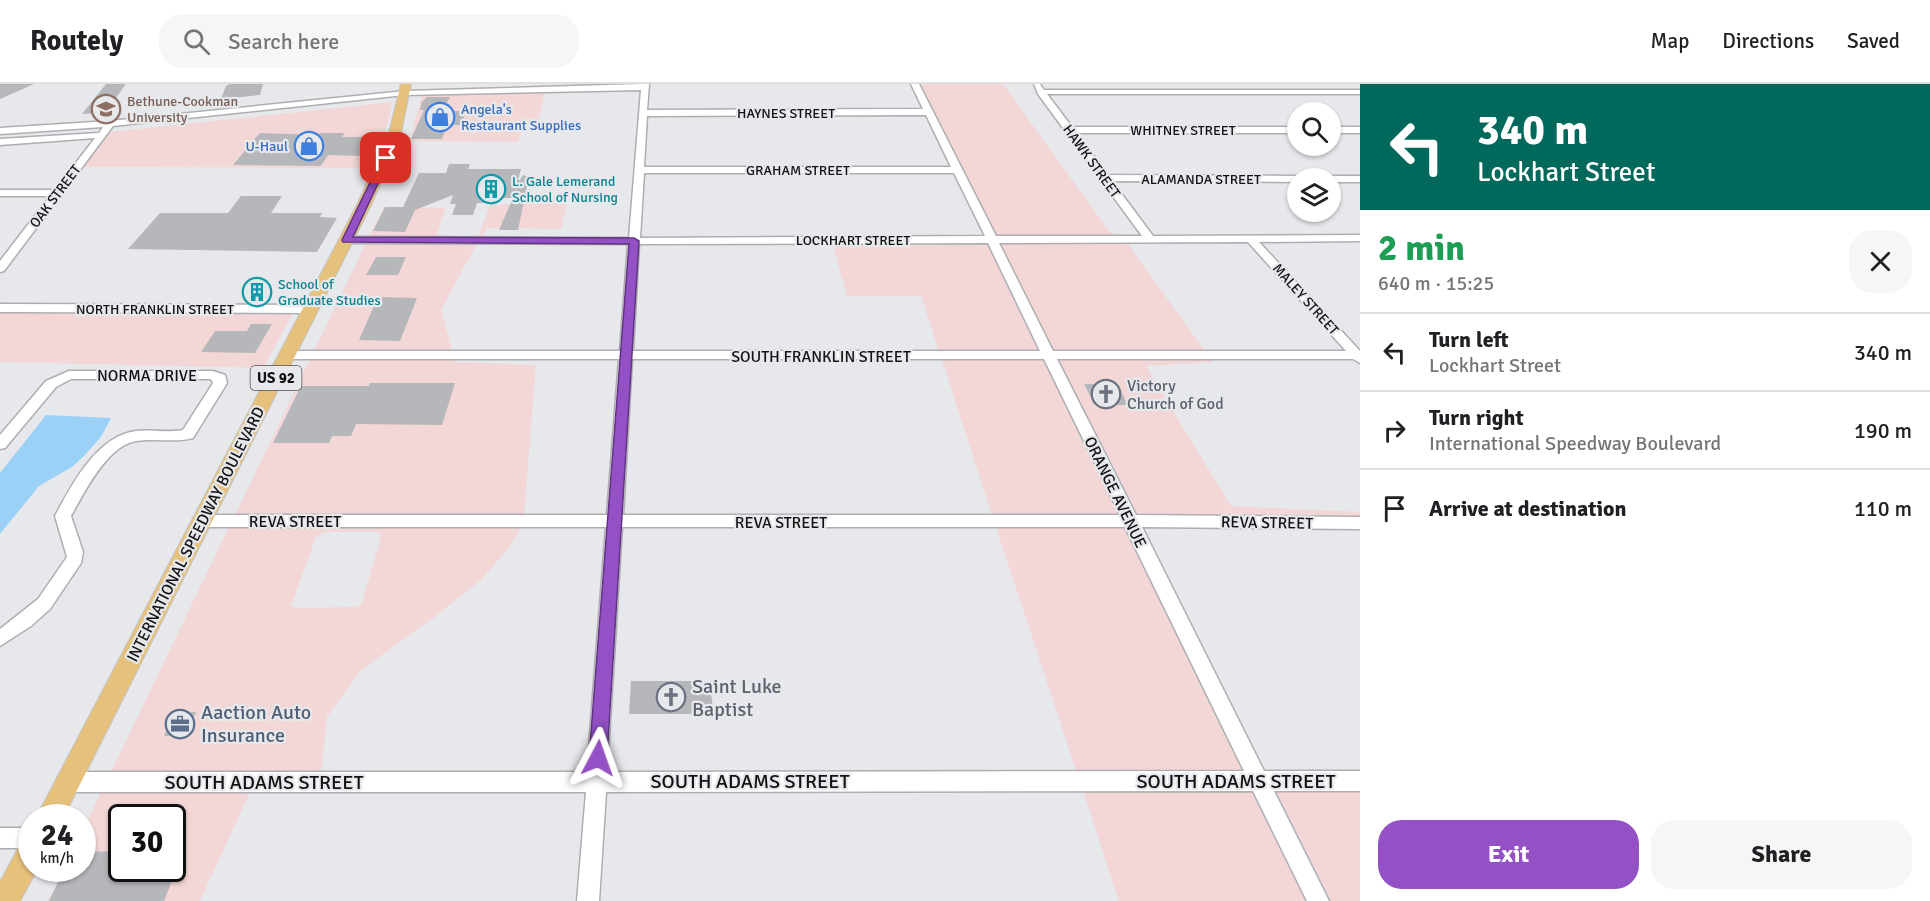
<!DOCTYPE html>
<meta charset="utf-8">
<style>
:root{--surface:#fff;--page:#f6f6f6;--text:#202124;--muted:#757577;--line:#e0e0e0;--accent:#9450c5}
body{margin:0;font-family:Signika,sans-serif;background:var(--page);color:var(--text);height:100vh;display:flex;flex-direction:column;font-size:22px;white-space:nowrap}
*{box-sizing:border-box;margin:0}
p{font-size:20px;color:var(--muted)}
.icon{flex:none;width:33px;height:33px;fill:none;stroke:currentColor;stroke-width:2;stroke-linecap:round;stroke-linejoin:round}
.map{position:relative;flex:1;overflow:hidden}
.side{display:flex;flex-direction:column;background:var(--surface);width:570px}
.side>*{flex:none}
.guide{background:#00695c;color:#fff;overflow:hidden}
.buttons{position:absolute;left:1287px;top:18px;display:grid;gap:12px}
.buttons a{display:grid;place-items:center;width:54px;height:54px;border-radius:50%;background:var(--surface);box-shadow:0 2px 4px #0004;font-size:30px}
.speed{position:absolute;left:18px;top:720px;display:flex;gap:12px;font-size:30px;font-weight:700;text-align:center}
.speed>*{display:grid;place-content:center;width:78px;height:78px;border-radius:50%;background:var(--surface);box-shadow:0 2px 4px #0004;line-height:1}
.speed small{font-size:15px;font-weight:400}
.speed .limit{border:3px solid #111;border-radius:9px;background:#fff;color:#111}
.pin{position:absolute;display:grid;place-items:center;width:51px;height:51px;color:#fff;margin:-26px;border-radius:12px;box-shadow:0 3px 9px #0006}
.me{position:absolute;width:66px;margin:-33px;rotate:4deg;stroke-linejoin:round;filter:drop-shadow(0 0 4px #0008)}
.turn{display:flex;align-items:center;gap:21px;height:126px;padding:0 18px;font-size:27px}
.turn .icon{width:78px;height:78px;stroke-width:2.5}
.turn b{display:block;font-size:42px;line-height:51px}
.round{display:grid;place-items:center;flex:none;width:63px;height:63px;border-radius:24px;background:var(--page)}
.headline{display:flex;align-items:center;justify-content:space-between;height:102px;padding:0 18px}
h1{font-size:36px;font-weight:800;line-height:45px;color:#1e9e55}
.button{display:flex;gap:12px;margin-top:auto;padding:12px 18px}
.button a{flex:1;height:69px;border-radius:24px;background:var(--accent);color:#fff;font-size:24px;font-weight:800;line-height:69px;text-align:center}
.button a+a{background:var(--page);color:var(--text)}
ul{padding:0;list-style:none}
li{display:flex;align-items:center;gap:18px;height:78px;padding:0 18px;border-top:2px solid var(--line)}
li div{flex:1}
li b{display:block;font-size:22px}
li em{font-style:normal}
header{display:flex;align-items:center;gap:36px;box-sizing:border-box;height:84px;padding:0 30px;background:var(--surface);border-bottom:2px solid var(--line)}
header strong{font-size:28px}
nav{display:flex;gap:33px;margin-inline-start:auto;font-size:21px}
.search{width:420px;height:54px;background:var(--page);display:flex;align-items:center;gap:15px;box-sizing:border-box;padding:0 21px;border-radius:24px;color:var(--muted);font-size:22px}
main{display:flex;flex:1;min-height:0}
.map>svg:first-child{display:block}
.commercial{fill:#f2d7d6;fill-rule:evenodd}
.water{fill:#9cd1f7}
.building{fill:#b6b7bb}
.lines{fill:none;stroke-linecap:round;stroke-linejoin:round}
.minor-casing{stroke:#aeaeb2;stroke-width:3}
.major-casing{stroke:#c6c6c6;stroke-width:2}
.minor{fill:#fff;fill-rule:evenodd}
.major{fill:#e5c17c;fill-rule:evenodd}
.route{fill:#9450c5;stroke:#603480;stroke-width:1.5}
.labels{text-anchor:middle;stroke-width:4.5;stroke-linejoin:round;paint-order:stroke}
.far-education-label{font-size:14px;fill:#785e54;stroke:#e7e8ec;text-anchor:start}
.far-shop-label{font-size:14px;fill:#366cbe;stroke:#e7e8ec;text-anchor:start}
.far-street-label{font-size:14px;fill:#121213;stroke:#e7e8ec}
.far-culture-label{font-size:14px;fill:#0d838f;stroke:#e7e8ec;text-anchor:start}
.shield{fill:#e7e8ec;stroke:#525254;stroke-width:1.5}
.shield-label{font-size:15px;font-weight:bold;fill:#121213}
.street-label{font-size:16px;fill:#121213;stroke:#e7e8ec}
.worship-label{font-size:16px;fill:#5b616d;stroke:#e7e8ec;text-anchor:start}
.near-worship-label{font-size:20px;fill:#5b616d;stroke:#e7e8ec;text-anchor:start}
.near-service-label{font-size:20px;fill:#4e5e75;stroke:#e7e8ec;text-anchor:start}
.near-street-label{font-size:20px;fill:#121213;stroke:#e7e8ec}
</style>
<header>
<strong>Routely</strong>
<div class="search"><svg class="icon" aria-label="search" viewBox="0 0 24 24"><circle cx="10" cy="10" r="6"/><path d="M15 15l6 6"/></svg>Search here</div>
<nav><a>Map</a><a>Directions</a><a>Saved</a></nav>
</header>
<main>
<div class="map">
<svg width="1360" height="817" viewBox="0 0 1360 817">
<rect width="100%" height="100%" fill="#e7e8ec"/>
<path class="commercial" d="M919 0H1003L1109 147 1116 151 996 153Z
M545 7 538 40 524 41 518 58 410 57 422 10Z
M393 18 380 67 369 89 370 85 366 84 81 83 109 48Z
M567 119 561 145 487 144 481 154 369 153 384 123 445 124 437 151 473 153 479 151 490 121Z
M1124 157 1128 160 1205 267 1054 268 999 159Z
M366 159H477L441 226 452 266 314 267Z
M832 159H987L1040 268H939L921 212H847Z
M0 228 293 229 263 284 0 278Z
M454 274 455 278 536 281 524 431H235L310 275Z
M1211 275 1213 278 1146 282 1231 422 1360 428V433L1136 431 1058 276Z
M942 276H1044L1119 431H992Z
M229 443H425L521 444 508 465 481 496 433 534 360 587 327 633 321 688H111ZM325 448H376L382 450 362 519 357 523 297 524 291 522 316 453Z
M996 443H1125L1243 687H1076Z
M1083 707H1253L1306 817H1119Z
M1275 707 1360 708V817H1330Z
M101 708H250L200 817H48L64 785 82 784 83 746ZM122 734H172V784H122Z"/>
<path class="water" d="M46 331 111 334 101 353 84 372 72 383 39 402 0 450V389Z"/>
<path class="building" d="M0 0H34L0 15Z
M106 0H126L105 29 82 30Z
M230 0H263L260 11 221 15 226 2Z
M427 13H450L443 27H466L461 41H447L442 55H411L424 26H420L422 18Z
M260 49 318 51 320 49H345L342 53H375L363 72 328 71 321 82 233 81Z
M449 80H470L468 85H521L518 96H520L523 91 529 93 518 146H499L513 114H487L486 119H477L473 131H452L456 120H450L453 111 415 126 405 148 373 147 385 123H403L419 89H446Z
M241 112H282L271 129H322L320 133 337 134 317 168 128 165 160 129H228Z
M376 173H406L398 191H366Z
M271 201 264 214H243L250 202Z
M378 213 417 214 400 257 359 256Z
M251 240H272L255 269 201 268 215 247H247Z
M370 299H455L442 341 356 340 351 352H332L329 359H273L301 302H369Z
M1084 300H1117L1128 321H1095Z
M631 597H709L714 630H629Z
M196 628 186 652H164L174 629Z
M122 767V784H177L164 817H49L65 784H82V768Z"/>
<g class="lines">
<g class="minor-casing">
<path id="minor" d="M641 0H649L647 26 923 25 911 0H919L996 152H1142L1038 10 1034 0H1040L1044 6H1360V10H1047L1072 43H1298V49H1076L1108 91 1298 92 1303 94H1298V98L1112 97 1153 152 1360 151V157L1259 158 1360 267V279L1353 275H1057L1136 431 1360 433V445L1142 443 1264 687H1360V707H1274L1329 817H1307L1253 707 606 708 599 817H577L586 708H67L60 705 57 698 60 691 67 688H587L606 443H202L197 441 194 437 197 433 202 431H607L619 275H287L281 271 287 267H620L628 160 347 159 342 156 347 153 629 154 641 6 405 11 113 42 4 187 0 188V177L50 112H0V106H55L95 54 0 61V55L99 49 103 43 0 50V44L110 37 405 7ZM926 31 951 83H644L647 32ZM644 89H954L985 152 640 154ZM1248 158 1346 267H1053L999 159ZM988 159 1040 267H633L639 160ZM632 275H1044L1120 431H623ZM622 443H1125L1244 687 607 688Z
M1330 43H1360V49H1330Z
M1330 92H1360V98H1330V94H1325Z
M0 220 311 221 317 225 311 229 0 228Z
M69 287H213L225 291 227 299 193 354C174 359 156 354 137 357 108 360 84 409 71 432L83 468 81 479 50 525 31 542 0 562V545L38 515 67 473 55 432C72 400 97 352 136 347 152 345 168 349 183 346L213 299 211 295H71L56 303 5 364 0 365V351L46 297Z
M0 744H32V764H0Z"/>
</g>
<g class="major-casing">
<path id="major" d="M401 0H411L400 53 371 121 63 734H36L357 121 388 53Z
M32 754V784H38L20 817H0V798L22 757Z"/>
</g>
<use href="#minor" class="minor"/>
<use href="#major" class="major"/>
</g>
<path class="route" d="M386 71 390 74 353 153 634 154 639 157 607 674 604 680 598 682 591 680 589 674 629 160 343 158 342 156 382 74Z"/>
<defs>
<g id="university-ring" transform="scale(1.5)"><circle r="9.5" fill="#e7e8ec" stroke="#8d6e63" stroke-width="1.5"/><path d="M0-5L7-2L0 1L-7-2ZM-4 1L0 2.5L4 1V4Q0 6-4 4Z" fill="#8d6e63"/></g>
<g id="shop-ring" transform="scale(1.5)"><circle r="9.5" fill="#e7e8ec" stroke="#3f7fe0" stroke-width="1.5"/><path d="M-5-2.5h2.3a2.7 3.5 0 0 1 5.4 0H5L5.5 6h-11ZM-1.5-2.5h3a1.5 2.3 0 0 0-3 0Z" fill="#3f7fe0"/></g>
<g id="building-ring" transform="scale(1.5)"><circle r="9.5" fill="#e7e8ec" stroke="#0f9aa8" stroke-width="1.5"/><path d="M-4-6H4V6H1V3H-1V6H-4ZM-2.5-4.3h1.7v1.8h-1.7ZM.8-4.3h1.7v1.8H.8ZM-2.5-1h1.7V.8h-1.7ZM.8-1h1.7V.8H.8Z" fill="#0f9aa8"/></g>
<g id="church-ring" transform="scale(1.5)"><circle r="9.5" fill="#e7e8ec" stroke="#6b7280" stroke-width="1.5"/><path d="M-1.2-6h2.4v3.5h3.3v2.4h-3.3V6h-2.4V-.1h-3.3v-2.4h3.3Z" fill="#6b7280"/></g>
<g id="office-ring" transform="scale(1.5)"><circle r="9.5" fill="#e7e8ec" stroke="#5c6f8a" stroke-width="1.5"/><path d="M-6-3h4V-5.5h4V-3h4V5H-6ZM-1-4.5V-3h2v-1.5ZM-6 0V1H6V0Z" fill="#5c6f8a"/></g>
</defs>
<g fill-rule="evenodd">
<use href="#university-ring" x="106" y="25"/>
<use href="#shop-ring" x="440" y="33"/>
<use href="#shop-ring" x="309" y="62"/>
<use href="#building-ring" x="491" y="105"/>
<use href="#building-ring" x="257" y="208"/>
<use href="#church-ring" x="1106" y="310"/>
<use href="#church-ring" x="671" y="613"/>
<use href="#office-ring" x="180" y="640"/>
</g>
<g class="labels">
<g class="far-education-label">
<text x="127" y="22">Bethune-Cookman<tspan x="127" dy="16">University</tspan></text>
</g>
<g class="far-shop-label">
<text x="461" y="30">Angela's<tspan x="461" dy="16">Restaurant Supplies</tspan></text>
<text x="288" y="67" text-anchor="end">U-Haul</text>
</g>
<g class="far-street-label">
<text x="786" y="34">HAYNES STREET</text>
<text x="1183" y="51">WHITNEY STREET</text>
<text transform="translate(1092 77) rotate(54)" y="5">HAWK STREET</text>
<text x="798" y="91">GRAHAM STREET</text>
<text x="1201" y="100">ALAMANDA STREET</text>
<text transform="translate(55 112) rotate(-53)" y="5">OAK STREET</text>
<text x="853" y="161">LOCKHART STREET</text>
<text transform="translate(1306 215) rotate(48)" y="5">MALEY STREET</text>
<text x="155" y="230">NORTH FRANKLIN STREET</text>
</g>
<g class="far-culture-label">
<text x="512" y="102">L. Gale Lemerand<tspan x="512" dy="16">School of Nursing</tspan></text>
<text x="278" y="205">School of<tspan x="278" dy="16">Graduate Studies</tspan></text>
</g>
<rect class="shield" x="250.5" y="282" width="51" height="24" rx="4.5"/>
<g class="shield-label">
<text x="276" y="299">US 92</text>
</g>
<g class="street-label">
<text x="821" y="278">SOUTH FRANKLIN STREET</text>
<text x="147" y="297">NORMA DRIVE</text>
<text transform="translate(1116 408) rotate(64)" y="6">ORANGE AVENUE</text>
<text x="295" y="443">REVA STREET</text>
<text x="781" y="444">REVA STREET</text>
<text transform="translate(1267 438) rotate(1)" y="6">REVA STREET</text>
<text transform="translate(195 450) rotate(-63)" y="6">INTERNATIONAL SPEEDWAY BOULEVARD</text>
</g>
<g class="worship-label">
<text x="1127" y="307">Victory<tspan x="1127" dy="18">Church of God</tspan></text>
</g>
<g class="near-worship-label">
<text x="692" y="609">Saint Luke<tspan x="692" dy="23">Baptist</tspan></text>
</g>
<g class="near-service-label">
<text x="201" y="635">Aaction Auto<tspan x="201" dy="23">Insurance</tspan></text>
</g>
<g class="near-street-label">
<text x="750" y="704">SOUTH ADAMS STREET</text>
<text x="1236" y="704">SOUTH ADAMS STREET</text>
<text x="264" y="705">SOUTH ADAMS STREET</text>
</g>
</g>
</svg>
<div class="buttons">
<a><svg class="icon" aria-label="search" viewBox="0 0 24 24"><circle cx="10" cy="10" r="6"/><path d="M15 15l6 6"/></svg></a>
<a><svg class="icon" aria-label="layers" viewBox="0 0 24 24"><path d="M12 4l9 5-9 5-9-5zM3 14l9 5 9-5"/></svg></a>
</div>
<div class="speed"><div>24<small>km/h</small></div><div class="limit">30</div></div>
<div class="pin" style="left:386px;top:74px;background:#d93025"><svg class="icon" aria-label="arrive" viewBox="0 0 24 24"><path d="M6 21V4h12l-3 4 3 4H6"/></svg></div>
<svg class="me" style="left:598px;top:674px" viewBox="-20 -20 40 40"><path d="M0-17L14 15 0 8-14 15z" fill="#9450c5" stroke="#fff" stroke-width="4"/></svg>
</div>
<section class="side">
<div class="guide">
<div class="turn"><svg class="icon" aria-label="left" viewBox="0 0 24 24"><path d="M17 20v-9H6M10 6l-5 5 5 5"/></svg><div><b>340 m</b>Lockhart Street</div></div>
</div>
<div class="headline"><div><h1>2 min</h1><p>640 m · 15:25</p></div><a class="round"><svg class="icon" aria-label="close" viewBox="0 0 24 24"><path d="M6 6l12 12M18 6L6 18"/></svg></a></div>
<ul>
<li><svg class="icon" aria-label="left" viewBox="0 0 24 24"><path d="M17 20v-9H6M10 6l-5 5 5 5"/></svg><div><b>Turn left</b><p>Lockhart Street</p></div><em>340 m</em></li>
<li><svg class="icon" aria-label="right" viewBox="0 0 24 24"><path d="M7 20v-9h11M14 6l5 5-5 5"/></svg><div><b>Turn right</b><p>International Speedway Boulevard</p></div><em>190 m</em></li>
<li><svg class="icon" aria-label="arrive" viewBox="0 0 24 24"><path d="M6 21V4h12l-3 4 3 4H6"/></svg><div><b>Arrive at destination</b></div><em>110 m</em></li>
</ul>
<div class="button"><a>Exit</a><a>Share</a></div>
</section>
</main>
